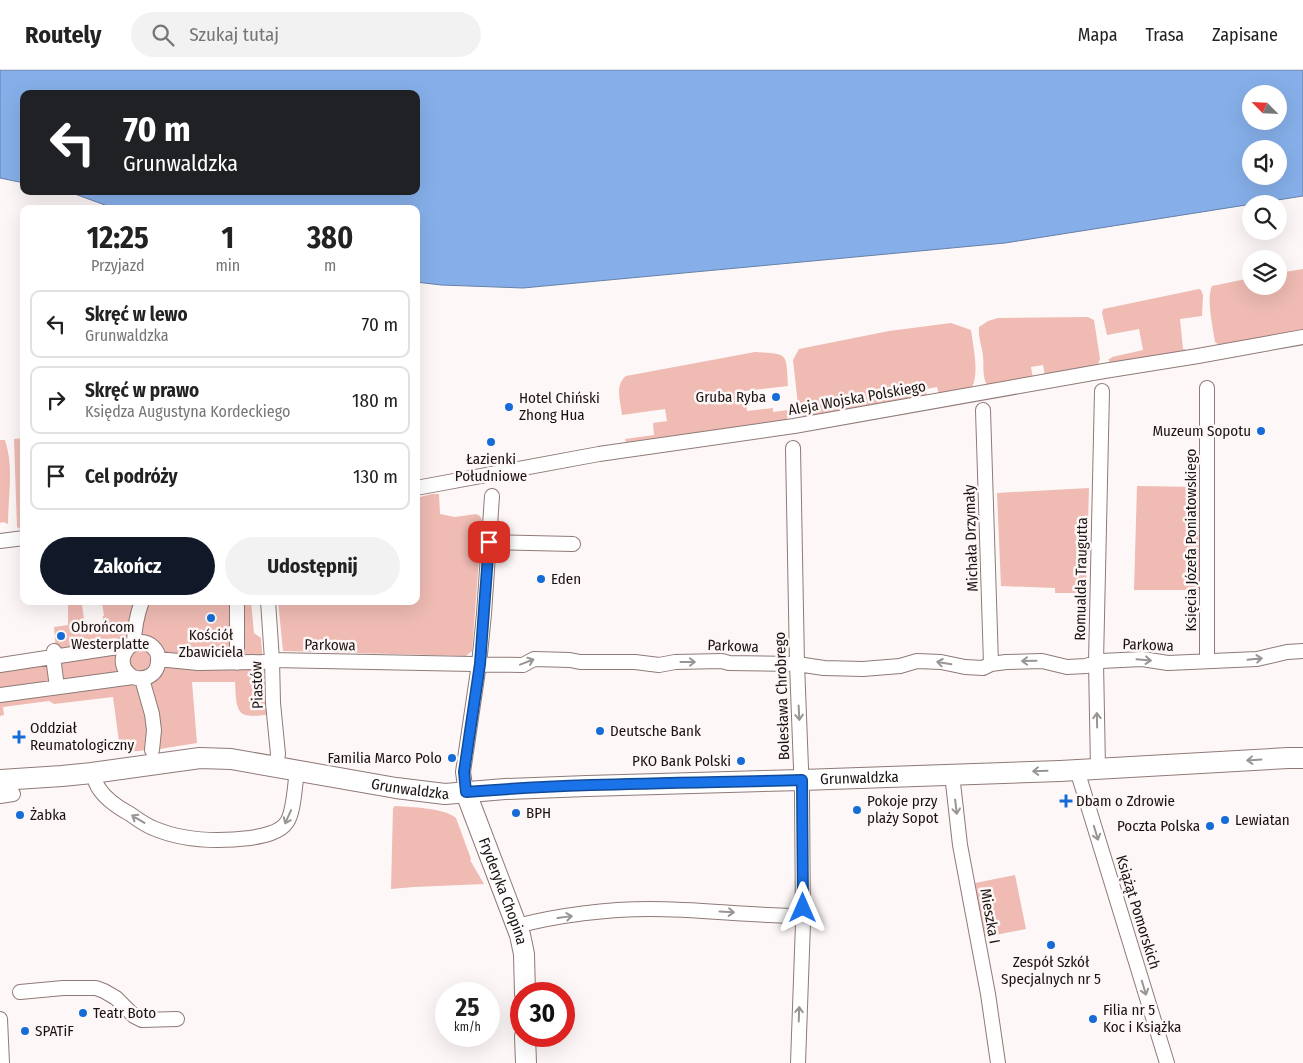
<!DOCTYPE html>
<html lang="pl">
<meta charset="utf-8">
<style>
:root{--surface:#fff;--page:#f2f2f2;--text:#222;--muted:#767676;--line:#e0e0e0;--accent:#111827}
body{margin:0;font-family:"Fira Sans Condensed",sans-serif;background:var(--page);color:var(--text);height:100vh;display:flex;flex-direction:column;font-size:19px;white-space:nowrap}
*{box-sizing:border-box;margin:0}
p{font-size:16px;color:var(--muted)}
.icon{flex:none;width:28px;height:28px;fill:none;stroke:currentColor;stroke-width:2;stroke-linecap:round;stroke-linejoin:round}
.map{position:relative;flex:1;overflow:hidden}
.side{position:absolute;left:20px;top:135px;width:400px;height:400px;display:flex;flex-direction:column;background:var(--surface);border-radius:10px;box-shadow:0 5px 20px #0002}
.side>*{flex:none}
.hud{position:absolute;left:20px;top:20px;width:400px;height:105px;border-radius:10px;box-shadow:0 5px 20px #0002;background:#202124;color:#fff;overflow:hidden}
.needle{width:32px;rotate:294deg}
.tools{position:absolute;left:1242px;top:15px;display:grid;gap:10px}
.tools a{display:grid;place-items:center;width:45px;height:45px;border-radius:50%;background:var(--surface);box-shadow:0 5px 20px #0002;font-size:25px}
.speed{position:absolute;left:435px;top:912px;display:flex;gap:10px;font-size:25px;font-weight:700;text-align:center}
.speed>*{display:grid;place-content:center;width:65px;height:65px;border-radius:50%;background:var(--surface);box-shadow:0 5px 20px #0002;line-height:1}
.speed small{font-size:12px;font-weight:400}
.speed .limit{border:8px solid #d22;background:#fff;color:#111}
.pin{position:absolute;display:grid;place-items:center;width:42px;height:42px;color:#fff;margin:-21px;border-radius:10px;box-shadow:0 2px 8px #0006}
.me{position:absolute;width:55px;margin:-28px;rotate:0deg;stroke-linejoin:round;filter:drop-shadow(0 0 4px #0008)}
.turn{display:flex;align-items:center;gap:18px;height:105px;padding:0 20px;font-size:22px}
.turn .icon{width:65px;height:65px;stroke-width:2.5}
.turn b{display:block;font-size:35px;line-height:42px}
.eta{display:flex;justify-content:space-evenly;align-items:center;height:85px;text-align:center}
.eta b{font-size:30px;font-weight:700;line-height:35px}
.action{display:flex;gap:10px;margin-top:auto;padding:10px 20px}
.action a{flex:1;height:58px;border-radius:30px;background:var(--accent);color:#fff;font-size:20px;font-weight:700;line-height:58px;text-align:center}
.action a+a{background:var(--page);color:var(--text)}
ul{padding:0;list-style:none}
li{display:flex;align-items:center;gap:15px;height:68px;margin:0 10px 8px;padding:0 10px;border:2px solid var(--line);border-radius:10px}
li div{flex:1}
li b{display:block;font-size:19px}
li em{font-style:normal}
header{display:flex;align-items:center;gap:30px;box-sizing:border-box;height:70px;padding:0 25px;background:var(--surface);border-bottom:1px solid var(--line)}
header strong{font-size:24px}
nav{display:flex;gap:28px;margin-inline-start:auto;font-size:18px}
.search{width:350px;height:45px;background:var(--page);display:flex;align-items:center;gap:12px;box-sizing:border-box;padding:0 18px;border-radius:28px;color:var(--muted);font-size:19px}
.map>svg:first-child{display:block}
.green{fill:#efbbb3;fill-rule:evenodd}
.water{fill:#86afe9;stroke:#6680a8;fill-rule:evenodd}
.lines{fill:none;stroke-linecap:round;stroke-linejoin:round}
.street-casing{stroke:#8f7a77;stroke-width:16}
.secondary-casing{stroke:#8f7a77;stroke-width:22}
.street{stroke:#fff;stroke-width:14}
.secondary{stroke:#fff;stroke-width:20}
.oneway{stroke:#989594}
.route-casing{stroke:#114b97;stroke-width:12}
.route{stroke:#1a73e8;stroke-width:9}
.poi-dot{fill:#166cd6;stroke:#fdf8f7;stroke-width:2}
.labels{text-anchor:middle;stroke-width:5;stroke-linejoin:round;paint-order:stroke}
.poi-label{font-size:15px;fill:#1a1311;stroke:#fdf8f7;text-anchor:start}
.street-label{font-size:15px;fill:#1a1311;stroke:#fdf8f7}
</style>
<header>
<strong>Routely</strong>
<div class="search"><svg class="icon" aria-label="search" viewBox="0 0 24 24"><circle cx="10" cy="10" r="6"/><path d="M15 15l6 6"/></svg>Szukaj tutaj</div>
<nav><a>Mapa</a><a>Trasa</a><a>Zapisane</a></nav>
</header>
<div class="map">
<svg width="1303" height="993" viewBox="0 0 1303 993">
<rect width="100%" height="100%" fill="#fdf8f7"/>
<path class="green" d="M1303 199V261L1219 275 1215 272C1213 258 1206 228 1212 216L1251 208V216H1279V203Z
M1199 219 1201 220 1203 225 1202 246 1180 249 1183 279H1185V283L1111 294 1108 289H1110L1112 287 1143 280 1139 259 1107 265 1102 243 1103 239Z
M1088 247 1094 250 1100 289 1098 294 1094 298 1045 306 1043 295 1031 297 1033 308 987 315C982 306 984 296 983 286 982 276 978 268 979 257L988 251 998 248Z
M951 253 971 260C973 276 980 304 971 319L939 325 937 317 926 319 927 327 809 347 802 345 800 343 798 335 793 290 799 279 889 261Z
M755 282C789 284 786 282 788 316L745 321 747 341 773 338V342L788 340 787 352 782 351 626 372 625 369 654 365 653 353 667 351 665 339 622 345C621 333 614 315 626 306Z
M24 368V458L20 459 17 457 14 369Z
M0 370H5C14 397 8 426 8 454L3 452 0 453Z
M1137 416 1198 417 1199 520H1134Z
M1089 418 1086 523H1055V518L1001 516 997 423Z
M432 424H439L440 444 455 447 476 444 480 446 482 450 472 581 466 586 283 581 278 531H416V428Z
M68 531H251L254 563 261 568 267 645C261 645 252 647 246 645 234 643 236 621 235 612H192L197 673 160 679 126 682 120 679 113 627 54 634 49 631 3 637 4 645 0 646V588L56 581 54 557 68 555ZM102 533 104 546H103V553L86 556 85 549H84L82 535Z
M395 736C410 737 445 738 456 748L471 789 470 790 484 814 414 817 391 819 393 738Z
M1015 805 1026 859 985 867 975 813Z"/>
<path class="water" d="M0 0H1303V126L1005 173 523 218 441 215 416 212V139H116L72 123 62 121H416V24H24V113L0 108ZM1251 24H1279V51H1251ZM1251 79H1279V106H1251Z"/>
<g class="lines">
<g class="street-casing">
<path id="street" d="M983 340 991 594
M793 378 797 594 802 724 803 853 798 993
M416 418 599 384 794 356 1104 301 1198 286 1303 267
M0 471 24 468
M489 472 573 474
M268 531 272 590 273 633 278 684 276 697
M134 574C134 559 137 545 142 531
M54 581 53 587 57 617
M158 589 198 593 263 592 272 590 523 595 534 589 570 590 580 592H635L659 595 675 592 722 591 729 593 797 594 824 598 863 599 900 596 917 591 941 592 965 597 983 598 991 594 1006 592 1042 591 1067 597 1086 596 1101 591 1142 589 1168 593 1257 589 1287 582 1303 581
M1207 591V318
M237 593V531
M0 595 131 575
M142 609 152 644 154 660 152 680
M0 625 133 607C145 611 158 605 158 591 159 586 157 581 153 577 134 560 108 592 133 607
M1098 698 1096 592 1102 321
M1077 700 1167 993
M92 703C94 708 96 713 98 717 105 729 119 738 130 744 137 749 145 755 153 758 183 771 217 772 250 768 262 766 280 763 287 752 294 742 295 713 297 700
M952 704 960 775 988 924 998 993
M466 723 463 702 479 594 484 544 492 426
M0 726 13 724
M517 856C558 845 608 839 650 839 701 839 752 846 803 846
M20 922 63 918H96L104 921 116 928 134 946 142 950 177 949
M0 949 2 993"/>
</g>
<g class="secondary-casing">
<g id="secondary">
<path id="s1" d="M0 710 62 706 92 703 200 688 231 689 396 718 445 724 505 719 587 716 802 710 1060 701 1288 688H1303"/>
<path id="s2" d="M466 723 520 865 524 884 525 924"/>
<path d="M525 966 526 993"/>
</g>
</g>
<use href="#street" class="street"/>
<use href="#secondary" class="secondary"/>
</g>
<defs><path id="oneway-shaft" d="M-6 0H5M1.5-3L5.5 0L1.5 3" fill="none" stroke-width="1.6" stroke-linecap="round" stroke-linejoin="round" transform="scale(1.25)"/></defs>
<g class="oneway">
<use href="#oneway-shaft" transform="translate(1255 589) rotate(-6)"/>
<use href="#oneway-shaft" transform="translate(1144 590) rotate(5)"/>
<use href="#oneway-shaft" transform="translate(1029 591) rotate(179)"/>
<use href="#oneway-shaft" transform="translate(527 592) rotate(-21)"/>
<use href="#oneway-shaft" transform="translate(688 592)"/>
<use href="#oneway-shaft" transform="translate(944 593) rotate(-171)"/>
<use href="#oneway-shaft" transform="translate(799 643) rotate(87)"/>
<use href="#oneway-shaft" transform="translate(1097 650) rotate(-91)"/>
<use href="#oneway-shaft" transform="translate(1254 690) rotate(176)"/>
<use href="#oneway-shaft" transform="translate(1040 701) rotate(178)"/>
<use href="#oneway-shaft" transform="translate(956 737) rotate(83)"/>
<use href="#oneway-shaft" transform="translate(288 747) rotate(114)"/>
<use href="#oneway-shaft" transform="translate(138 749) rotate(-149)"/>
<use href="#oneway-shaft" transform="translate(1096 763) rotate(73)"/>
<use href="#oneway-shaft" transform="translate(727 842) rotate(3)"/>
<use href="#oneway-shaft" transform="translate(565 847) rotate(-8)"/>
<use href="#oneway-shaft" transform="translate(1144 918) rotate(73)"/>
<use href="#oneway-shaft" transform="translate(799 944) rotate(-88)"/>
</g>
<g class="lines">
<g class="route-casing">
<path id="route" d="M489 472 480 594 464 702 466 722C577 713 690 713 802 710L803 838"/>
</g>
<use href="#route" class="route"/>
</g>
<g class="poi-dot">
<circle cx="776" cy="327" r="5"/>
<circle cx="509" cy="337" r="5"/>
<circle cx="1261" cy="361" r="5"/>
<circle cx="491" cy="372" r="5"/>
<circle cx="541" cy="509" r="5"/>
<circle cx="211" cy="548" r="5"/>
<circle cx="61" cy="566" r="5"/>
<circle cx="600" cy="661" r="5"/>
<path d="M16.5 659.5h5v5h5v5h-5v5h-5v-5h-5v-5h5z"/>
<circle cx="452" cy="688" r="5"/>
<circle cx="741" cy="691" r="5"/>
<path d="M1063.5 723.5h5v5h5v5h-5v5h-5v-5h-5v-5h5z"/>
<circle cx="857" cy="740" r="5"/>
<circle cx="516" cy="743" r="5"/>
<circle cx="20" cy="745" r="5"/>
<circle cx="1225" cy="750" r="5"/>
<circle cx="1210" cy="756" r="5"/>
<circle cx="1051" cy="875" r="5"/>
<circle cx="83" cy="943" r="5"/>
<circle cx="1093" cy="949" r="5"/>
<circle cx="25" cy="961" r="5"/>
</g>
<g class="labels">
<g class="poi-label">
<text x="766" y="332" text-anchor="end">Gruba Ryba</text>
<text x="519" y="333">Hotel Chiński<tspan x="519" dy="17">Zhong Hua</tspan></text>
<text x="1251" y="366" text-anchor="end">Muzeum Sopotu</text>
<text x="491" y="394" text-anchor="middle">Łazienki<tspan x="491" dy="17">Południowe</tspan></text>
<text x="551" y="514">Eden</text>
<text x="71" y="562">Obrońcom<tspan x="71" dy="17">Westerplatte</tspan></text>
<text x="211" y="570" text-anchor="middle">Kościół<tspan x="211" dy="17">Zbawiciela</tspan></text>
<text x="30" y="663">Oddział<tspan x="30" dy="17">Reumatologiczny</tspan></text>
<text x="610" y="666">Deutsche Bank</text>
<text x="442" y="693" text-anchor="end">Familia Marco Polo</text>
<text x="731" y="696" text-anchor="end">PKO Bank Polski</text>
<text x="867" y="736">Pokoje przy<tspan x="867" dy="17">plaży Sopot</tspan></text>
<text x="1076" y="736">Dbam o Zdrowie</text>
<text x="526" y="748">BPH</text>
<text x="30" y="750">Żabka</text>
<text x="1235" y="755">Lewiatan</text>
<text x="1200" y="761" text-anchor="end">Poczta Polska</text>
<text x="1051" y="897" text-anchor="middle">Zespół Szkół<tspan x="1051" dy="17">Specjalnych nr 5</tspan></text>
<text x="1103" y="945">Filia nr 5<tspan x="1103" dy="17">Koc i Książka</tspan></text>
<text x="93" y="948">Teatr Boto</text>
<text x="35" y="966">SPATiF</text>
</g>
<g class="street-label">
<text transform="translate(857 328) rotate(-10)" y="5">Aleja Wojska Polskiego</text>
<text transform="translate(971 468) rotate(-92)" y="5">Michała Drzymały</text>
<text transform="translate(1191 470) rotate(-90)" y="5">Księcia Józefa Poniatowskiego</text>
<text transform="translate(1081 509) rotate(-89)" y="5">Romualda Traugutta</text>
<text transform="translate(330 575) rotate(1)" y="5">Parkowa</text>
<text transform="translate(1148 575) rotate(2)" y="5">Parkowa</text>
<text transform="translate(733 576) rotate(2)" y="5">Parkowa</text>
<text transform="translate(257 615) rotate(-92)" y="5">Piastów</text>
<text transform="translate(782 626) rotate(-92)" y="5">Bolesława Chrobrego</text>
<text dy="5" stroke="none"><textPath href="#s1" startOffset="864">Grunwaldzka</textPath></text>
<text dy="5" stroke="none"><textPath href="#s1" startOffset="414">Grunwaldzka</textPath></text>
<text dy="5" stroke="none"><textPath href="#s2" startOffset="105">Fryderyka Chopina</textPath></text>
<text transform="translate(1138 842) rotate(73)" y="5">Książąt Pomorskich</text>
<text transform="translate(990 846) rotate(80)" y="5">Mieszka I</text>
</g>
</g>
</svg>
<div class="tools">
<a><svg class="needle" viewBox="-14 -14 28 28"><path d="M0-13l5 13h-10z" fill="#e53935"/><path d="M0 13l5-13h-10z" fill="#767676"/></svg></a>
<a><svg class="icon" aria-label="sound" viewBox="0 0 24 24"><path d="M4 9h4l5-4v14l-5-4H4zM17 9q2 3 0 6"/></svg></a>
<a><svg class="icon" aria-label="search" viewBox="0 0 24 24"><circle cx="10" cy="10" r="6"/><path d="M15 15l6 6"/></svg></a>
<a><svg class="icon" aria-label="layers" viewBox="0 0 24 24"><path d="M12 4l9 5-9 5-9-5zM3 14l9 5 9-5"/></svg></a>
</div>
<div class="speed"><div>25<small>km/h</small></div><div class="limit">30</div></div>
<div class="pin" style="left:489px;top:472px;background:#d93025"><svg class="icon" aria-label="arrive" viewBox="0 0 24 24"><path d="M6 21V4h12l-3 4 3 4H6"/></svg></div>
<svg class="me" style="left:803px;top:838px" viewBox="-20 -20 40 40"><path d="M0-17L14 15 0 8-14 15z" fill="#1a73e8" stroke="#fff" stroke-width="4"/></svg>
<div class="hud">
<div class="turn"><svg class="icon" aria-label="left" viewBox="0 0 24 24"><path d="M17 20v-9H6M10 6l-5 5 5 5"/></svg><div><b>70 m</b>Grunwaldzka</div></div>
</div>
<section class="side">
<div class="eta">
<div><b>12:25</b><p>Przyjazd</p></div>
<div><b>1</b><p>min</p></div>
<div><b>380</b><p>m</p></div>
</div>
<ul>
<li><svg class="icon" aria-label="left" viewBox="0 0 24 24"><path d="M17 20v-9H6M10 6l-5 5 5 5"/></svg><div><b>Skręć w lewo</b><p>Grunwaldzka</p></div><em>70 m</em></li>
<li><svg class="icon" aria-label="right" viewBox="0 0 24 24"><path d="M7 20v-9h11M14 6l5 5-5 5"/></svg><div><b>Skręć w prawo</b><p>Księdza Augustyna Kordeckiego</p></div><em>180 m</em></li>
<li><svg class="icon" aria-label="arrive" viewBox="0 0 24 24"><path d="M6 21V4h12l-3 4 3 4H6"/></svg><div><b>Cel podróży</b></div><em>130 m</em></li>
</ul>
<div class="action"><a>Zakończ</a><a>Udostępnij</a></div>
</section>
</div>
